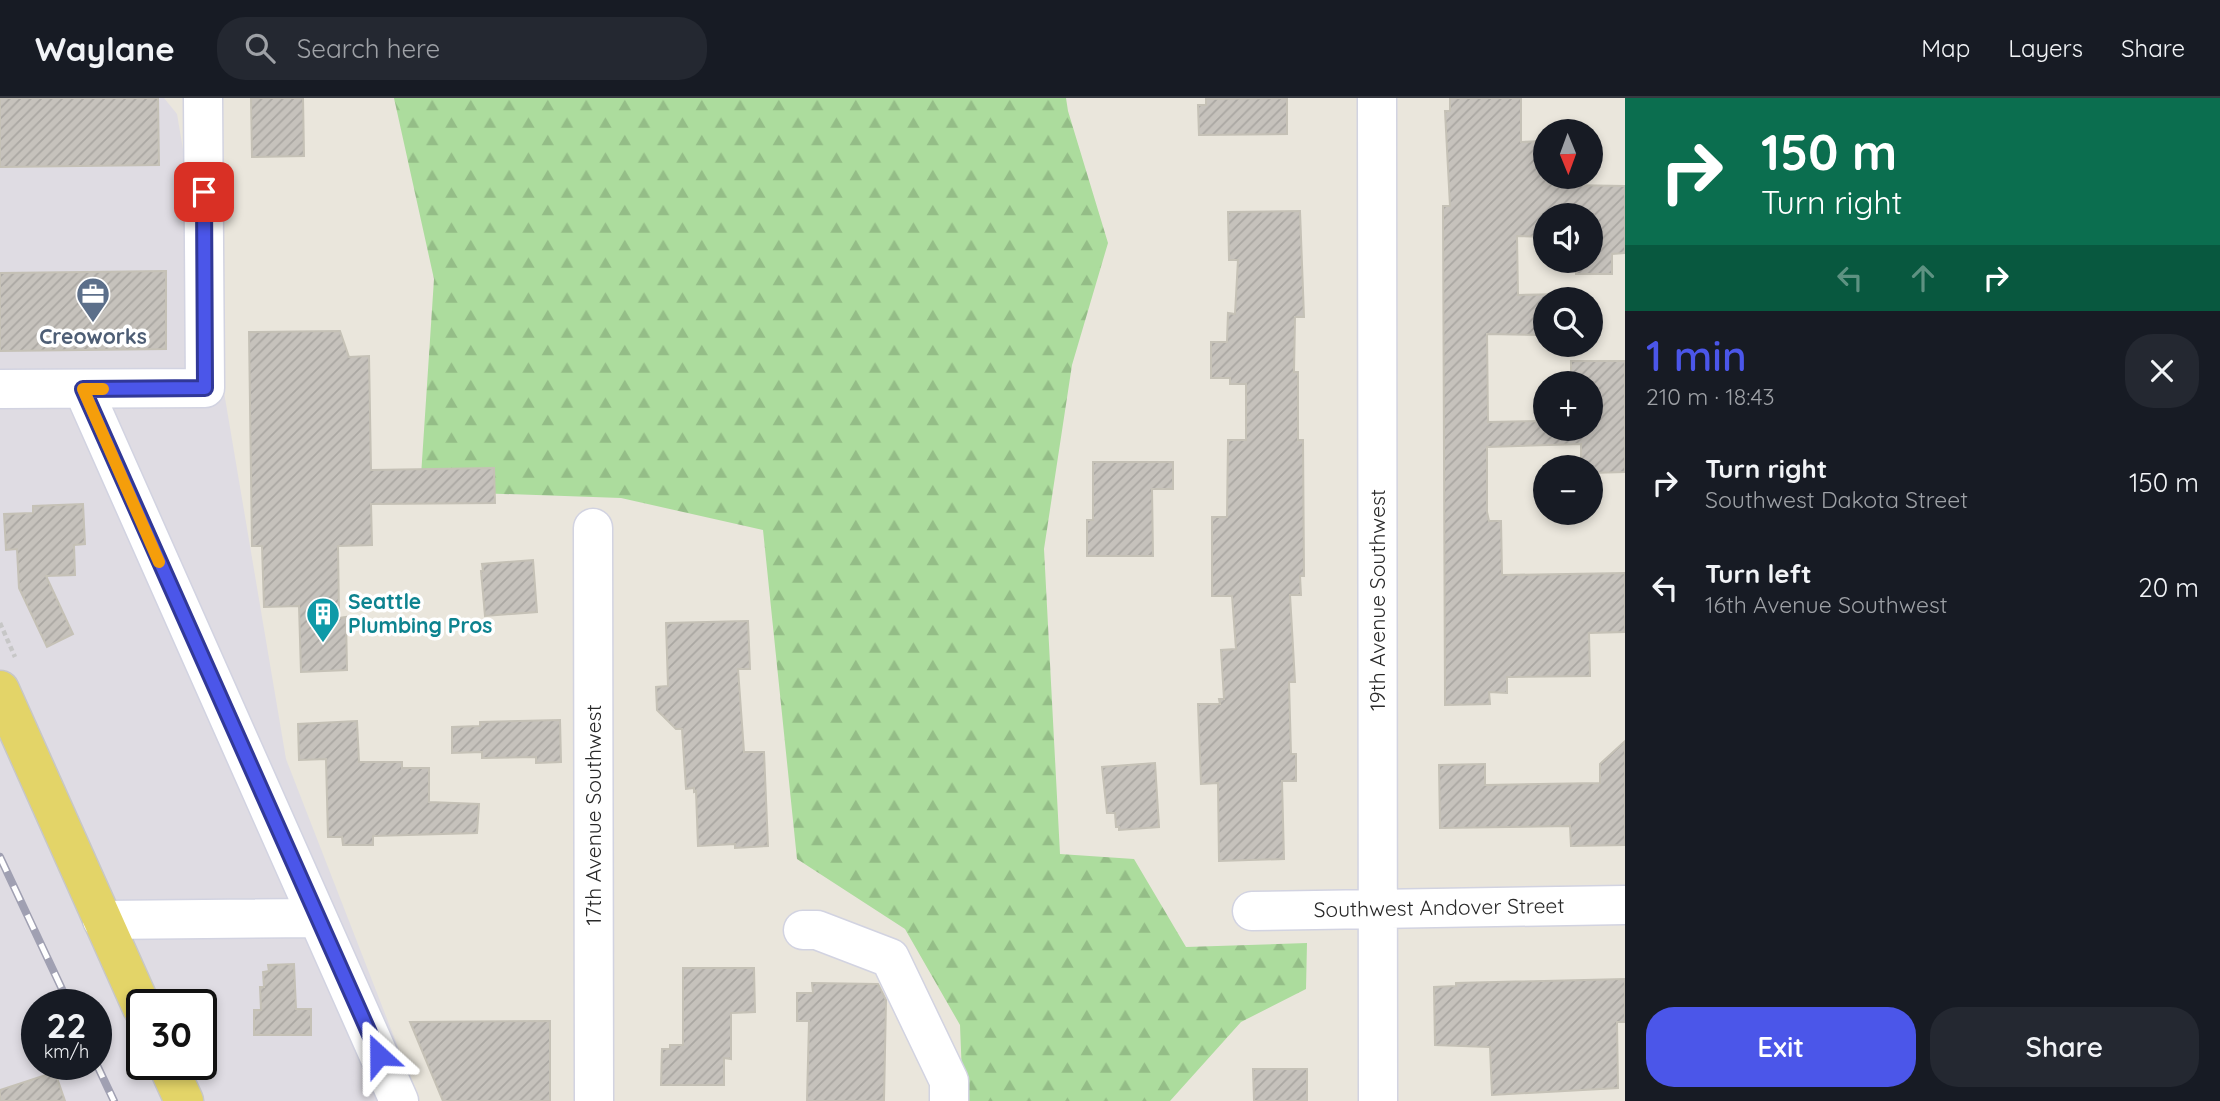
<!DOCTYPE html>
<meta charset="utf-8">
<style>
:root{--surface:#171b24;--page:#242831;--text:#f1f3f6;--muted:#9ea1a6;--line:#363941;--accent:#4b56e9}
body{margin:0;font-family:Quicksand,sans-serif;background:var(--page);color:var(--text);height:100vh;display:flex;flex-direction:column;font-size:26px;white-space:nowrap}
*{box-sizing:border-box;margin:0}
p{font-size:23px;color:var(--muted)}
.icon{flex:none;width:38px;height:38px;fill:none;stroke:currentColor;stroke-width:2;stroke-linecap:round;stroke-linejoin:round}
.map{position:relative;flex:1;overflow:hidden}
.sheet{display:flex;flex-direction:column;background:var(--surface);width:595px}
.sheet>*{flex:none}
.banner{background:#0b6e4f;color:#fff;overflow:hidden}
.needle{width:46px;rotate:179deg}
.controls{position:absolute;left:1533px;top:21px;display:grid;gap:14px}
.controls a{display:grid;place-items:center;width:70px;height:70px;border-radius:50%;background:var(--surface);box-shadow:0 4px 10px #0003;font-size:35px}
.speed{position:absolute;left:21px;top:891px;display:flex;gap:14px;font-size:35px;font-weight:700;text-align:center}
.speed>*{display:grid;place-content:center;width:91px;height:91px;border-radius:50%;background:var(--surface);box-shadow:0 4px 10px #0003;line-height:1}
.speed small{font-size:18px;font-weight:400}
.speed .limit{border:4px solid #111;border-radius:10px;background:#fff;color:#111}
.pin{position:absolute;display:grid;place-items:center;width:60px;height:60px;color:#fff;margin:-30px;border-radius:14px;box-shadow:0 4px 10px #0006}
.me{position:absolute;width:77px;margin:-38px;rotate:336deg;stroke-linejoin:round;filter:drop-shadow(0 0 5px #0008)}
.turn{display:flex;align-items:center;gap:24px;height:147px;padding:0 21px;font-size:32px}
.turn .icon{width:91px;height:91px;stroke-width:2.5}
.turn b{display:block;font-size:49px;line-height:60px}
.lanes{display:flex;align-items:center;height:66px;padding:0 21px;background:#0003;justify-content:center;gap:35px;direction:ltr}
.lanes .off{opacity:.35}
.round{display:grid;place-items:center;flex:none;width:74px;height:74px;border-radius:28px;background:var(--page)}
.overview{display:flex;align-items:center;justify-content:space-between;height:119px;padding:0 21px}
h1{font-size:42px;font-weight:600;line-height:52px;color:var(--accent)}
.button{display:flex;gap:14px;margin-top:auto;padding:14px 21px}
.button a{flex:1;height:80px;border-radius:28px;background:var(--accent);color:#fff;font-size:28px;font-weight:600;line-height:80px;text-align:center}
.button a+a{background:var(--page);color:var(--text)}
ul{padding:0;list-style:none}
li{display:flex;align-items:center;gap:21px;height:105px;padding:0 21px}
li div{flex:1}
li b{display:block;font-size:26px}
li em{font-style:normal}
header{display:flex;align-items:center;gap:42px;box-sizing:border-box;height:98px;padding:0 35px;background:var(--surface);border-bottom:2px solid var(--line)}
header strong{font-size:33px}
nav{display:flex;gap:38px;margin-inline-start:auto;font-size:24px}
.search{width:490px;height:63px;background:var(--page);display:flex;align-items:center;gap:18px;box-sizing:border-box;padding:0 24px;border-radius:28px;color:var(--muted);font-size:26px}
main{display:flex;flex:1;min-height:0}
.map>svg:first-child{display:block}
.industrial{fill:#dfdce3;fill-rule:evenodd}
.forest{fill:url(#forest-firs)}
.building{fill:url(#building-hatch);stroke:#c5c1b6;stroke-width:2}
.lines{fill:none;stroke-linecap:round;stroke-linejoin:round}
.minor-casing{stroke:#d2d3e1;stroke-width:41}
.major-casing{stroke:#c7c7c7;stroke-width:41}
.path{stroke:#c7c7c7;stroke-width:4.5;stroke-dasharray:5 3.5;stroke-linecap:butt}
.minor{stroke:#fff;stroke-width:38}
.major{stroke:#e3d468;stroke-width:38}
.rail-casing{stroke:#a0a0b2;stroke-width:8}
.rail{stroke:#fff;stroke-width:5;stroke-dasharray:16;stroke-linecap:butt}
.route-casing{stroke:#313897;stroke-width:18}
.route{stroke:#4b56e9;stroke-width:12}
.slow{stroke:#f59e0b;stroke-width:12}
.labels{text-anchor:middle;stroke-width:7;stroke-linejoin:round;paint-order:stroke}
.service-label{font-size:21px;font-weight:bold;fill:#4e5e75;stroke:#fff}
.street-label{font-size:21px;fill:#292929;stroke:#fff}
.culture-label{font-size:21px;font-weight:bold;fill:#0d838f;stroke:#fff;text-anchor:start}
</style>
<header>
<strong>Waylane</strong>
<div class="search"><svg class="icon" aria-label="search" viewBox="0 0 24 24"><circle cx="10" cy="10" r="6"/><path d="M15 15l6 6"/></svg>Search here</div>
<nav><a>Map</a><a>Layers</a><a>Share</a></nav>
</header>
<main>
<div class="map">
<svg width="1625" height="1003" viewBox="0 0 1625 1003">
<defs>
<pattern id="forest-firs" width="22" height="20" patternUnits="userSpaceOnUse" patternTransform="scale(1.75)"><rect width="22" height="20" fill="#acdc9d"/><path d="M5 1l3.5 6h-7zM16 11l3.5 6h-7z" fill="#94bd87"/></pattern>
<pattern id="building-hatch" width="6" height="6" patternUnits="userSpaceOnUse" patternTransform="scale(1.75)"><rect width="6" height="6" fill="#c6c2bc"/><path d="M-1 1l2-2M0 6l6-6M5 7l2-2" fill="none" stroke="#aaa7a2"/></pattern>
</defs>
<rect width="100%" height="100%" fill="#eae6dc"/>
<path class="industrial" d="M0 0H164L177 16 286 661 419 1003H0ZM37 906H96V966H37ZM142 906H201V966H142Z"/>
<path class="forest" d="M394 0H1066L1068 13 1108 145 1072 267 1044 451 1060 756 1134 761 1186 849 1307 845 1306 891 1241 924 1170 1003H963L960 927 905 831 797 761 763 432 621 400 420 393 434 181Z"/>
<path class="building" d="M0 0H158L159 67 0 69Z
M251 0H303L304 58 252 59Z
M1287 0V36L1199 37 1198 7H1206V1Z
M1450 0H1521V44L1545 43V79H1567V87L1625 88V155L1612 156V176H1576V163H1591V117H1545V139L1517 138 1518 197 1566 196V201H1545V237L1487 236 1488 324 1545 323V331H1591V285H1571V263H1625V374L1591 375V369H1581V346L1487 349V414L1489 423H1501L1502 477 1625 475V534L1589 535 1590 578 1507 579V595L1489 594 1490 606 1445 607 1443 108H1450L1445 13H1450Z
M1300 113 1304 219H1295L1294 274H1298V342H1303L1304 478H1300L1301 497H1290L1295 584H1289L1291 656H1296V683H1282L1284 761 1219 763 1218 685 1201 686 1198 606H1220L1219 601H1224L1221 552 1236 551 1232 498H1212V419H1227L1228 342H1246V286H1230V280H1211V244H1227L1228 215 1235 216 1238 162H1229L1228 114Z
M166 173V251L0 253V175Z
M340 233 349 259 369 258 371 372 494 370 495 405 371 406 372 447 338 448 339 520 346 519 347 572 301 574 299 508 264 509 262 448H252L249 234Z
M1093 364H1173V391H1152L1153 458H1087V422H1093Z
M83 406 85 446 74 447 75 477 46 478 73 536 47 549 19 490 17 451 6 452 4 416 33 415V408Z
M533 462 537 514 485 518 481 473H483L482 466Z
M748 523 750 571H738L744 654H764L768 748 735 750V746L698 748 696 693 694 694V690L686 691 682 631H676L657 612 656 589 668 588 666 525Z
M560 622 561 664 536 665V659L482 660V654L452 655V629L480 628V624Z
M357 623 359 664H402V670H429V704L479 706 477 735 373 738V747H343L342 739H328L326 661 299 662 298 626Z
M1625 643V747L1571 748 1570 728 1440 730 1439 667 1485 666V687L1600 685V666Z
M1155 665 1159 729 1119 732V729H1116L1115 715H1107L1102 669Z
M294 866 296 911H311V937H254V912H261L260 889H264L263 874 269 873 268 867Z
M683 870H754L755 914 731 915V961L724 960V987H661L662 951H670V947H683Z
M1625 881V924H1617L1618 990 1492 997 1490 949 1435 947 1434 889 1456 888V885Z
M812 885 878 886 886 902 884 1003H807L809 923H797V895H813Z
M550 923V1003H443L410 924Z
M1253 971H1307V1003H1254Z
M55 974 65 1003H0V992Z"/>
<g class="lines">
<g class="minor-casing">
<path id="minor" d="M1377 0 1378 1003
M0 291 205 290 203 0
M83 291 399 1003
M593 430 594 1003
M1252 813 1625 807
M102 822 317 820
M803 832H817L890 860 949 983V1003"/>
</g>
<g class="major-casing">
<path id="major" d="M0 592 142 910
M167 966 184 1003"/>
</g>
<path class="path" d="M0 525 15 559"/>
<use href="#minor" class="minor"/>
<use href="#major" class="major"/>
<g class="rail-casing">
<path id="rail" d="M0 759 69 906
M96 965 114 1003"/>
</g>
<use href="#rail" class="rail"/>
</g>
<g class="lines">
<g class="route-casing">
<path id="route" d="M204 94 205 290 83 291 379 957"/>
</g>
<use href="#route" class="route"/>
<path class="slow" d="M103 291H83L159 464"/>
</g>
<defs>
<g id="office-pin" transform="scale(1.75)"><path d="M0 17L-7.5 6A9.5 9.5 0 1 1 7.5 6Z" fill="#5c6f8a" stroke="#fff"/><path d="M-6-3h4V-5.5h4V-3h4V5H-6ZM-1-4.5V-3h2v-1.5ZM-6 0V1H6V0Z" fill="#fff"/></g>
<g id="building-pin" transform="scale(1.75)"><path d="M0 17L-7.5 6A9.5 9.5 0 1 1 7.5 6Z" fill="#0f9aa8" stroke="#fff"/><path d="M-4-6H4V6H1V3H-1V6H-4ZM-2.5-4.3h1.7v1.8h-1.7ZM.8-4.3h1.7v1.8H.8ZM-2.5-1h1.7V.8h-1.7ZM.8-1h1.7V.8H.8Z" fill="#fff"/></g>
</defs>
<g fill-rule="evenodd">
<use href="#office-pin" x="93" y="196"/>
<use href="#building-pin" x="323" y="516"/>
</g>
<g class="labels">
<g class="service-label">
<text x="93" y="246">Creoworks</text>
</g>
<g class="street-label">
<text transform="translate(1378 502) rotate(-90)" y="7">19th Avenue Southwest</text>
<text transform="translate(594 717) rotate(-90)" y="7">17th Avenue Southwest</text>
<text transform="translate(1439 810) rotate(-1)" y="7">Southwest Andover Street</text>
</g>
<g class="culture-label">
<text x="348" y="511">Seattle<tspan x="348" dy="24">Plumbing Pros</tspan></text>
</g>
</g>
</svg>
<div class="controls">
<a><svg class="needle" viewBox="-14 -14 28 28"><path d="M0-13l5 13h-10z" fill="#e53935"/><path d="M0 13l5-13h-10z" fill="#9ea1a6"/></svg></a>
<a><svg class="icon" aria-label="sound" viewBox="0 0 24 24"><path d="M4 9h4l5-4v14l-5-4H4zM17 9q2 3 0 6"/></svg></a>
<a><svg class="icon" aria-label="search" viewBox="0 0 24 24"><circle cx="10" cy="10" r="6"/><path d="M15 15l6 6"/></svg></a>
<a>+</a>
<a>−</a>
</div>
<div class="speed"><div>22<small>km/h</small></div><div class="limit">30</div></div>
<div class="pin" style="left:204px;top:94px;background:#d93025"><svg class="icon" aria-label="arrive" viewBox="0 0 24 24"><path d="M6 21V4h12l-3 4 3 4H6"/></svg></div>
<svg class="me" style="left:379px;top:957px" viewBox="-20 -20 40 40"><path d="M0-17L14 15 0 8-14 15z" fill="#4b56e9" stroke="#fff" stroke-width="4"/></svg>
</div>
<section class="sheet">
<div class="banner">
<div class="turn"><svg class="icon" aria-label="right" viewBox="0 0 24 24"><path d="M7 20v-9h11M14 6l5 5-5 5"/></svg><div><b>150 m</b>Turn right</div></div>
<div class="lanes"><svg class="icon off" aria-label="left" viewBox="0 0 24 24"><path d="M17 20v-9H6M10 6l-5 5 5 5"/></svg><svg class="icon off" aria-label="ahead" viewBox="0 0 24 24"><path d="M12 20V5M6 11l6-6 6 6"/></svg><svg class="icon" aria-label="right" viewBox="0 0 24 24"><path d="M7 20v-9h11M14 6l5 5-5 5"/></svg></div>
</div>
<div class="overview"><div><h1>1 min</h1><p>210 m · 18:43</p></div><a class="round"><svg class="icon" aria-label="close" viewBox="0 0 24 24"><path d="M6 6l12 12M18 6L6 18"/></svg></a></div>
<ul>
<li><svg class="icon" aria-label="right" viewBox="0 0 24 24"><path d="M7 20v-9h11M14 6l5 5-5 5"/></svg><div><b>Turn right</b><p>Southwest Dakota Street</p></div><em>150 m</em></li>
<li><svg class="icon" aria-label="left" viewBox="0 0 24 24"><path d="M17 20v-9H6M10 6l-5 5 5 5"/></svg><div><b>Turn left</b><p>16th Avenue Southwest</p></div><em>20 m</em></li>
</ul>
<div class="button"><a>Exit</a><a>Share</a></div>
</section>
</main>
